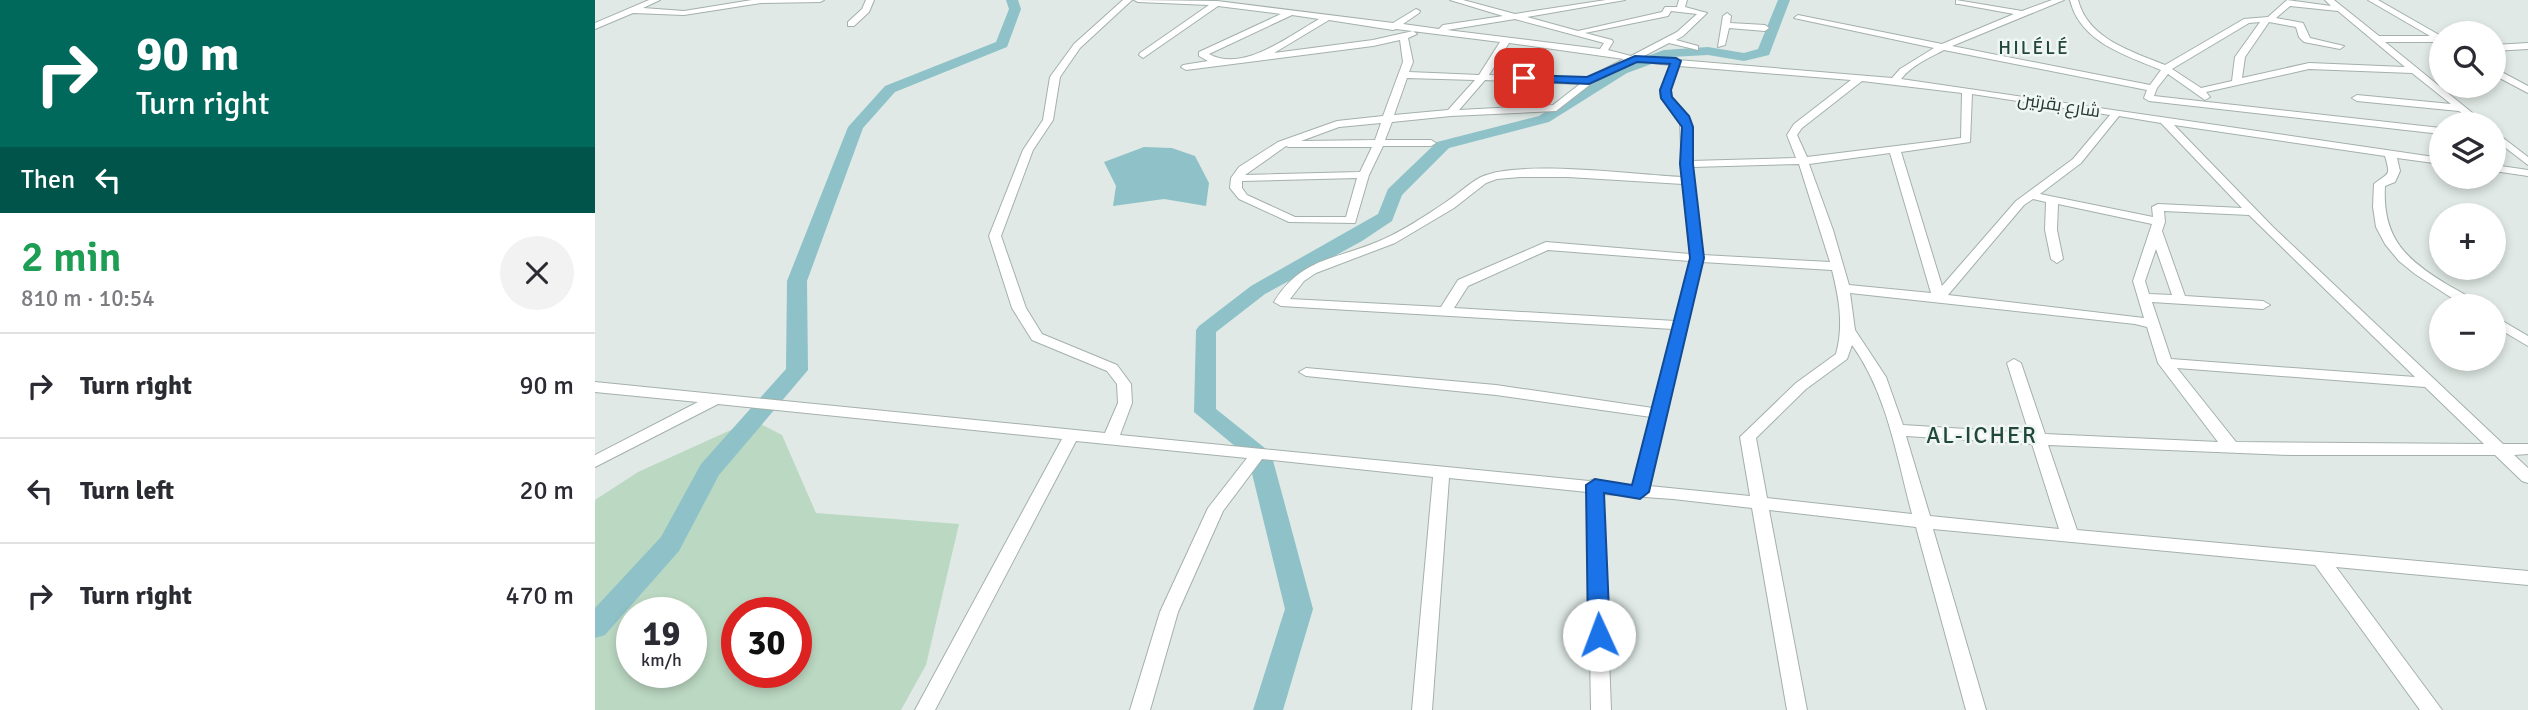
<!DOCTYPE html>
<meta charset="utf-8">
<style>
:root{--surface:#fff;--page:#f2f2f3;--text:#2b2b33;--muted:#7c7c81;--line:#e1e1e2}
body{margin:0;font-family:Signika,Cairo,sans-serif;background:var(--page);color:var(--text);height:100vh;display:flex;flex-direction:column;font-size:26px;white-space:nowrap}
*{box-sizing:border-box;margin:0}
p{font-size:23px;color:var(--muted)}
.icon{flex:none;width:38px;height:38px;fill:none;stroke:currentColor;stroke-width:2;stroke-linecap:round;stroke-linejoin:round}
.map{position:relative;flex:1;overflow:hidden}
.details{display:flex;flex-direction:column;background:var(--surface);width:595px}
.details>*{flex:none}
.banner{background:#00695c;color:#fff;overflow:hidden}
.tools{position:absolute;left:1834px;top:21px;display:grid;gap:14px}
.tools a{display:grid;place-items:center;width:77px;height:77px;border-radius:50%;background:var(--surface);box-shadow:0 4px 10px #0003;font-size:35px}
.speed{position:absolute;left:21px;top:597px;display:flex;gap:14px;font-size:35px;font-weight:700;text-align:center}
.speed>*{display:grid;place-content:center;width:91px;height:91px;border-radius:50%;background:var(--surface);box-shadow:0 4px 10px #0003;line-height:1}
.speed small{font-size:18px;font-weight:400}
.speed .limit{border:10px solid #d22;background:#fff;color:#111}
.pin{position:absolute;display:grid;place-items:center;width:60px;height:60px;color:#fff;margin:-30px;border-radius:14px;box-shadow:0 4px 10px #0006}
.me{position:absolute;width:77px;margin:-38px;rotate:358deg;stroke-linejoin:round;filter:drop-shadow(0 0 5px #0008)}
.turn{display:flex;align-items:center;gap:24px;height:147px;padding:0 21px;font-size:32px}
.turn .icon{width:91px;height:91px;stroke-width:2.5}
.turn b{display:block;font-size:49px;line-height:60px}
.then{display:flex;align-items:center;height:66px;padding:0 21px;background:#0003;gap:14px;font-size:26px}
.round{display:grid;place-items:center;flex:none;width:74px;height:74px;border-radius:37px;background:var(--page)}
.summary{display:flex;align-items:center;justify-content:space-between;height:119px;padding:0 21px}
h1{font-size:42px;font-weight:600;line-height:52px;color:#1e9e55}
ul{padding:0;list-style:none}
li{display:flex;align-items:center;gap:21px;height:105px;padding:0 21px;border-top:2px solid var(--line)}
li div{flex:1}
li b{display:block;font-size:26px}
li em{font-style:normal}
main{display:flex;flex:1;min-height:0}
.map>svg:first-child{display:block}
.green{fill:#bbd8c2;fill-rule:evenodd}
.water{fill:#8ec2c8}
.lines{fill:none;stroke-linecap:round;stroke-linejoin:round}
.river{fill:#8ec2c8;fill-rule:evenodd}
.minor-casing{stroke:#a4b0ab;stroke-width:2}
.minor{fill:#fff;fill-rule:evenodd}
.route{fill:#1a73e8;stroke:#114b97;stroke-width:2}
.labels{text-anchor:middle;stroke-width:5;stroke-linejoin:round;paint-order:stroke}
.far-street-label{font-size:18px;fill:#233731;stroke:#f0f6f3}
.far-neighbourhood-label{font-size:19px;letter-spacing:2px;fill:#22473c;stroke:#f0f6f3}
.neighbourhood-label{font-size:23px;letter-spacing:2px;fill:#22473c;stroke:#f0f6f3}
</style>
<main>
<section class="details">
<div class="banner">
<div class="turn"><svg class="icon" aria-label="right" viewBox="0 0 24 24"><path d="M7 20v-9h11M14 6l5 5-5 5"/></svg><div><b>90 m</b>Turn right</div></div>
<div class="then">Then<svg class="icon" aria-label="left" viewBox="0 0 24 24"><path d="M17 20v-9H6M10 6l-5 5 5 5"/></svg></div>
</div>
<div class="summary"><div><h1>2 min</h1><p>810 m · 10:54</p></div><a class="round"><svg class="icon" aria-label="close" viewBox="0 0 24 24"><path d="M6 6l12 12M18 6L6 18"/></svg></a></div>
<ul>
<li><svg class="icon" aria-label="right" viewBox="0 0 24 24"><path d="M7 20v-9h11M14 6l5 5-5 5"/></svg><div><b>Turn right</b></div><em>90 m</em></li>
<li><svg class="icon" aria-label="left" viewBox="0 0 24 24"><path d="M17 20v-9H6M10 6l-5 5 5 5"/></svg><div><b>Turn left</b></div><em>20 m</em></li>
<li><svg class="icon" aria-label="right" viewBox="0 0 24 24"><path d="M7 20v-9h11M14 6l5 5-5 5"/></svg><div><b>Turn right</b></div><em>470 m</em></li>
</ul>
</section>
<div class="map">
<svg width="1933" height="710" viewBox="0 0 1933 710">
<rect width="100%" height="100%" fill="#e0e9e5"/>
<path class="green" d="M158 420 187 435 221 513 364 524 331 665 306 710H0V500L43 472ZM37 612H96V672H37ZM142 612H201V672H142Z"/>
<path class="water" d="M549 147 577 148 600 156 614 183 611 206 569 199 518 206 521 186 509 162Z"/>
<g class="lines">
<path class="river" d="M411 0H423L426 9 412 47 300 92 268 128 212 281 213 370 124 475 84 551 10 635 0 638V608L66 537 106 464 191 369 192 281 253 127 290 86 401 42 414 9Z
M1183 0H1195L1174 55 1149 61 1113 55 1076 57 1032 73 954 122 854 148 807 195 797 221 767 241 670 294 621 332V409L676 453 718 609 688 710H658L690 609 653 457 599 412 601 330 604 326 656 286 783 214 793 189 842 142 944 116 1022 67 1069 50 1113 47 1149 53 1163 49Z"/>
<g class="minor-casing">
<path id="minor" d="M54 0H65L48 8 89 11 157 0H229L225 2 166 3 89 15 38 13 0 29V23Z
M271 0H279L274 12 259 26H253V22L267 9Z
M528 0H537L485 48 465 77 458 120 438 150 406 236 431 308 447 334 522 365 536 384 537 403 525 435 994 481 1000 479 1007 482 1038 486 1056 417 901 395 711 376 704 372 711 368 901 385 1058 408 1078 329 686 306 679 302C706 258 739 260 782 242 806 232 829 217 851 202 863 194 873 184 886 177 924 159 1041 175 1087 177L1085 120 1066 98 1065 90 1075 65 1039 61 997 83 961 111 856 116 797 122 790 140H836L841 143 836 146H788L774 175 760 223 694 222 644 199 635 188 636 178 644 167 683 142 742 121 788 116 808 62 805 40 778 46 591 70 586 67 588 65 613 61 604 56V52L686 14 623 6 548 58 544 55 545 53 614 5 543 2 539 0 622 1 798 23 821 9 825 11 824 13 808 24 844 29 848 25 908 16 855 0H868L920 14 1011 0H1030L932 17 983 31 1067 12 1070 7H1082L1084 0H1092L1090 7 1112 13 1088 36 1081 40 1103 46V50L1074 43 1047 57 1297 78 1305 69 1339 48 1199 18 1203 15 1347 44 1419 14 1364 4H1361V0L1427 11 1457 0H1469L1357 46 1555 85 1566 70C1530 55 1485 42 1475 0H1483C1493 39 1536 51 1570 65L1649 19 1673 17 1692 0 1736 6 1730 0H1739L1784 36H1835L1773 0H1783L1846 36V42H1790L1891 124H1880L1864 111 1762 101 1757 98 1762 95 1856 104 1817 73 1714 69 1611 92 1615 97 1610 100 1573 74 1562 88 1559 96 1846 128V134L1554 101 1549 98 1552 90 1349 50C1334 58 1317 65 1306 79L1846 158V164L1802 158 1805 171 1800 182 1790 186C1787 238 1811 260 1853 285 1863 291 1877 297 1884 306H1869L1820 274 1804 261 1790 244 1781 227 1778 207 1779 184C1794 172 1796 177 1790 156L1579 125 1678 227 1908 444H1933V454L1919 455 1933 468V483L1927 481 1900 455H1696L1453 445 1482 530 1933 571V585L1741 567 1847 710H1825L1720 565 1338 529 1391 710H1371L1321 527 1174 510 1212 710H1192L1157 508 1078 499 1008 494 1016 710H996L992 492 854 478 837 710H817L838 477 667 459 628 511 583 612 555 710H535L565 612 613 508 652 458 481 441 340 710H320L467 439 123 404 0 467V455L103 402 0 392V382L510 433 523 403 522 384 512 371 437 340 417 308 394 236 428 150 448 120 455 77 479 44ZM1695 6 1743 11 1810 67 1714 63 1647 78 1650 57 1674 22 1701 27 1704 37 1709 42 1745 49 1749 46 1715 38 1708 23 1681 18ZM1076 11 1102 14 1082 32 1036 56 1013 50 1018 42 1017 40 990 33 1073 16ZM697 15 724 19C694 36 648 73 614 54ZM920 19 1009 43 1005 49 852 30ZM734 20 798 30 801 29 905 42 884 75 814 72 818 62 813 38 822 34 818 31 778 40 679 53ZM1665 22 1640 57 1637 81 1606 88 1577 69 1654 23ZM914 43 1029 59 992 78 894 75ZM1084 66 1256 80 1199 124 1192 135 1201 158 1096 161 1097 127 1095 119 1076 97 1075 90ZM812 78 880 80 853 110 799 115ZM890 80 985 84 958 105 864 110ZM1267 81 1367 93 1366 138 1212 157 1202 135 1207 128ZM1377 94 1515 115 1478 159 1421 201 1347 286 1306 152 1375 142ZM1524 116 1566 123 1647 208 1563 204 1557 207 1558 217 1445 194 1486 163ZM786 123 780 140 706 141 744 127ZM691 146 694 147H777L765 172 650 175ZM1295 153 1336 293 1254 285 1238 230 1214 164ZM1204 164 1235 262 1108 255 1097 167ZM925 177H973L1088 184 1095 254 951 242 863 280 846 307 695 299 709 281 721 273 800 243 859 208 891 183 902 179ZM762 178 751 217H700L652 195 647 188V181ZM1438 199 1451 202 1450 230 1456 259 1462 263 1468 259 1462 230 1463 204 1557 224 1538 281 1549 318 1353 295 1429 205ZM1569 211 1654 215 1820 377 1576 359 1557 302 1668 309 1675 305 1668 301 1590 296 1567 231 1570 222ZM1561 249 1577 295 1554 294 1550 281ZM953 250 1095 261 1080 321 859 308 873 286ZM1107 262 1237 270C1244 298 1249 325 1241 354L1201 383 1145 437 1155 496 1054 486ZM1255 293 1540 324 1552 327 1563 363 1623 442 1450 434 1426 363 1419 359 1412 363 1434 433 1308 425 1291 377 1260 330ZM1257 345C1292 393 1302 458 1317 514L1172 498 1161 438 1211 389 1252 359ZM1582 368 1830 387 1889 444 1641 442ZM1311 436 1437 444 1464 529 1335 516Z
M1132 13 1136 16 1135 23 1170 25 1174 28 1170 31 1134 28 1130 45 1123 47 1128 16Z
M1933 43V49L1899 51V45Z
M1899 68 1933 86V93L1899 75Z
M1899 131 1933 157V165L1899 139Z
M1899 165 1933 170V176L1899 171Z
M1899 316 1933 336V346L1899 326Z"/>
</g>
<use href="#minor" class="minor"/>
</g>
<path class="route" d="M1040 56 1081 58 1086 61 1076 90 1077 97 1094 116 1098 127V164L1109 258 1054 492 1045 499 1009 493 1015 635 1011 641 1004 644 996 641 993 635 991 485 1000 479 1037 485 1095 258 1085 164 1087 127 1066 98 1065 90 1075 64 1042 62 994 84 929 81 924 78 929 75 992 77Z"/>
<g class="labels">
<g class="far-street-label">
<text transform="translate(1464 105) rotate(9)" y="6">شارع بقرتين</text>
</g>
<g class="far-neighbourhood-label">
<text x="1439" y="54">HILÉLÉ</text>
</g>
<g class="neighbourhood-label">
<text x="1387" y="443">AL-ICHER</text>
</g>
</g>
</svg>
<div class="tools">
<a><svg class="icon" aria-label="search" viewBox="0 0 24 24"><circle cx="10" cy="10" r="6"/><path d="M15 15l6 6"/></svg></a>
<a><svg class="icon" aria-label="layers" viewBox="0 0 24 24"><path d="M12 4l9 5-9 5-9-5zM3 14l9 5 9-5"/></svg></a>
<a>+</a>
<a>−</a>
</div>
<div class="speed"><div>19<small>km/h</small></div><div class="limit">30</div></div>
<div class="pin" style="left:929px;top:78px;background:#d93025"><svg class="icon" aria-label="arrive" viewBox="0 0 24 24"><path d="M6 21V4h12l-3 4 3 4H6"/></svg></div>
<svg class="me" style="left:1004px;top:635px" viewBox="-20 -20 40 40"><circle r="19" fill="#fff"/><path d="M0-13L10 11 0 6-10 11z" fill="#1a73e8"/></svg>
</div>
</main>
